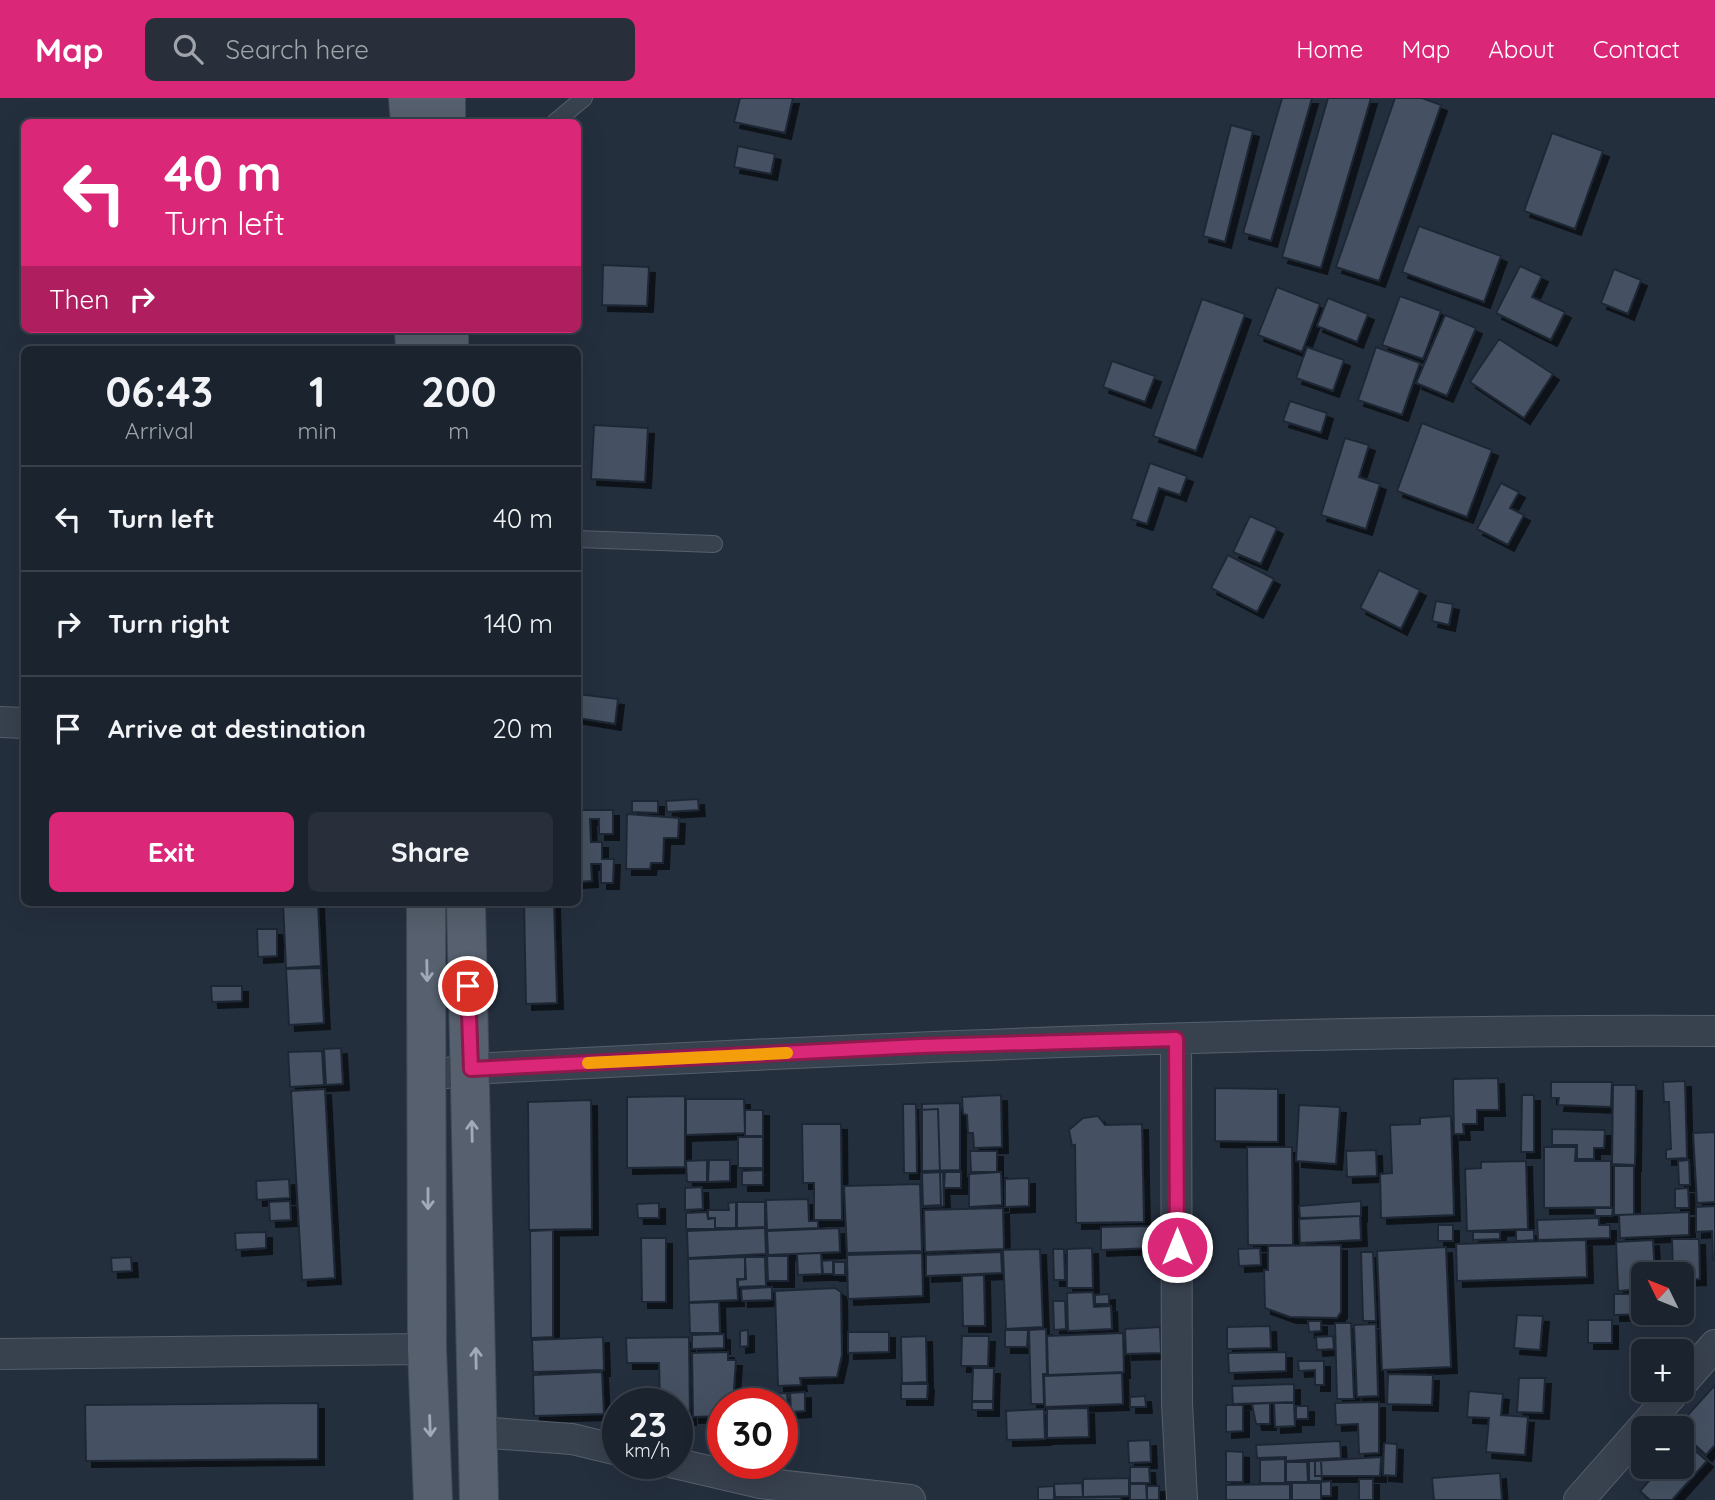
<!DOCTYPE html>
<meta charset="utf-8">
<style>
:root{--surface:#1b232e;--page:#282f3a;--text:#f1f3f6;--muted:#a0a4aa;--line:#39404a;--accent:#db2777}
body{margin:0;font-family:Quicksand,sans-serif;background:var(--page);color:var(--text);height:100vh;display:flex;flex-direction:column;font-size:26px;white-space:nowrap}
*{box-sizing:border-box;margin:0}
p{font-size:23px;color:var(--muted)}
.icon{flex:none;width:38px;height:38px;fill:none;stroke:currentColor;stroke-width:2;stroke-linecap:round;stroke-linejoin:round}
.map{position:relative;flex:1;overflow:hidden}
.sheet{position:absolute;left:21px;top:248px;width:560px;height:560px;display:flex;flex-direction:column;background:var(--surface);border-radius:10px;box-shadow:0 7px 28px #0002,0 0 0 2px var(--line)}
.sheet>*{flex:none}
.top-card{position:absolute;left:21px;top:21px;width:560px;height:214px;border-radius:10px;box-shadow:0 7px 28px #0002,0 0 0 2px var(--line);background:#db2777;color:#fff;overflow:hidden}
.needle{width:46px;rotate:313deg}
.fabs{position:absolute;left:1631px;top:1164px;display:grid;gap:14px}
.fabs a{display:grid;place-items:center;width:63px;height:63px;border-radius:10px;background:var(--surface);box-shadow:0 7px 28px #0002,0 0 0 2px var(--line);font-size:35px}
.speed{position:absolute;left:602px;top:1290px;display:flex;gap:14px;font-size:35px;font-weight:700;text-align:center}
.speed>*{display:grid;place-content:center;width:91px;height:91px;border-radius:50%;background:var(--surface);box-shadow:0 7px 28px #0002,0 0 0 2px var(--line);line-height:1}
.speed small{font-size:18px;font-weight:400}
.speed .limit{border:10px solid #d22;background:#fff;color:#111}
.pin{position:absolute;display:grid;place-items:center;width:60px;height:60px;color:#fff;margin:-30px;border:4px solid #fff;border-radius:50%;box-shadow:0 2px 7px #0007}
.me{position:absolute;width:77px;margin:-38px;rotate:0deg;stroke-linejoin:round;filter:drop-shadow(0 0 5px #0008)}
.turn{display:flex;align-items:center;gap:24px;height:147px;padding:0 28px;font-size:32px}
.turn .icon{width:91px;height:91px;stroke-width:2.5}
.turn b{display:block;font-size:49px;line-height:60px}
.then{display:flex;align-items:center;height:66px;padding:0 28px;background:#0003;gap:14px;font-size:26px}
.eta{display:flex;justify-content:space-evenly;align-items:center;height:119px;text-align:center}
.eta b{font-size:42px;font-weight:700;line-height:49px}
.action{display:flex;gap:14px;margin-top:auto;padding:14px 28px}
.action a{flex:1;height:80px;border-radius:10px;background:var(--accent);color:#fff;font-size:28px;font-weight:700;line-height:80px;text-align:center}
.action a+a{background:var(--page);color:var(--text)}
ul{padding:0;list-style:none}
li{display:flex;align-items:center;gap:21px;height:105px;padding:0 28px;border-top:2px solid var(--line)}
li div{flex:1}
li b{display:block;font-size:26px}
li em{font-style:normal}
header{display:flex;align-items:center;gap:42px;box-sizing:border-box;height:98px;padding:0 35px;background:var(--accent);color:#fff}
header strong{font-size:33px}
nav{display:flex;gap:38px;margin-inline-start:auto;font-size:24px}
.search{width:490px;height:63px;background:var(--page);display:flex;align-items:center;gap:18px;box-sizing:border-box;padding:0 24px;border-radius:10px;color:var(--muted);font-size:26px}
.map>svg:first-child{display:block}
.building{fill:#455162;stroke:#1f2835;stroke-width:2;filter:url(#shadow)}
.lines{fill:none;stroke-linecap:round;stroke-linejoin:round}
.service-casing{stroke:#565f6c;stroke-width:18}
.minor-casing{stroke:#565f6c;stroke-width:32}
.primary-casing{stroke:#414a57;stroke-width:40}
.service{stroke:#38414e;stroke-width:16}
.minor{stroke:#38414e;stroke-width:30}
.primary{stroke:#56606e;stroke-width:38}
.oneway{stroke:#a1aab7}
.route-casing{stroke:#8e194d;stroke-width:18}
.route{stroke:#db2777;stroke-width:12}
.slow{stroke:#f59e0b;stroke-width:12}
</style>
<header>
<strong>Map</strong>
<div class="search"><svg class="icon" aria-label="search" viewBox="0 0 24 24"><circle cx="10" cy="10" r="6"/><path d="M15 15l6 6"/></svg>Search here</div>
<nav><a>Home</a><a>Map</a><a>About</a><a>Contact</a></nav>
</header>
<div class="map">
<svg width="1715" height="1402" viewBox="0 0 1715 1402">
<defs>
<filter id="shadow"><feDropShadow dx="6" dy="6" stdDeviation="0" flood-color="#0009"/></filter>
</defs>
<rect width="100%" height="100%" fill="#242f3e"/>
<path class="building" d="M740 0H793L785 35 734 24Z
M1282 0H1312L1271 143 1243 135Z
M1328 0H1371L1321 170 1282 159Z
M1395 0H1422L1441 7 1379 183 1336 169Z
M1231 27 1253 33 1225 144 1203 138Z
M1552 35 1603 53 1575 131 1524 113Z
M738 48 775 56 771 76 734 69Z
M1419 128 1501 158 1484 204 1402 174Z
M603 167 649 169 647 208 602 207Z
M1520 168 1542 178 1532 199 1565 214 1551 242 1496 215Z
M1614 171 1641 182 1628 216 1601 205Z
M1277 189 1320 206 1302 254 1258 237Z
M1400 198 1441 213 1423 261 1382 247Z
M1328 200 1368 216 1357 244 1317 228Z
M1202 201 1245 216 1196 353 1153 338Z
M1445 217 1476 230 1447 298 1416 285Z
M1499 241 1553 276 1524 320 1470 284Z
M1307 249 1344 262 1333 293 1296 280Z
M1376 249 1420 265 1402 317 1358 302Z
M1112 263 1155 278 1145 304 1103 289Z
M1290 303 1327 315 1321 335 1283 323Z
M1422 325 1492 352 1467 419 1397 393Z
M594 327 648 330 645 384 591 381Z
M1345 340 1369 347 1359 379 1380 386 1366 431 1321 417Z
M1150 365 1187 378 1180 397 1159 390 1147 426 1131 421Z
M1501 385 1519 394 1510 410 1524 417 1508 447 1477 431Z
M1250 418 1277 430 1261 466 1233 454Z
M1228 457 1274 481 1257 514 1211 490Z
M1379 472 1420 492 1401 531 1360 510Z
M1436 503 1453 506 1449 527 1432 523Z
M578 596 618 601 615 626 578 620Z
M698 701 699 712 667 714 666 703Z
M632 703H658V715L632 714Z
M578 712H613V736H599V721H590L591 744H602V761H614L613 785H601V766H591L592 783 578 784Z
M627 716 679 720 678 740H664L663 765H651L650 771H626Z
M283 805H318L321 868 286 870Z
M524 805H554L557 905 526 906Z
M257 831H277V858L258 859Z
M321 870 324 925 289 927 286 871Z
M211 888H242V903L212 904Z
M341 950 343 986 326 987 324 951Z
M322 953 324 987 290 989 288 954Z
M1498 980 1499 1012H1477V1026H1463L1464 1036H1454L1453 981Z
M1685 983 1687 1060 1666 1061V1052L1671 1051 1669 1004H1664L1663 984Z
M1551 984H1612L1611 1009 1558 1007 1559 1000H1551Z
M1613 987H1636L1635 1067 1612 1066Z
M1215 990 1278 991V1044L1215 1043Z
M325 991 335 1180 302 1182 291 993Z
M1001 997 1002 1049 974 1050 973 1035H968L967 1017 963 1016 962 999Z
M1522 997H1534V1054H1521Z
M685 998V1069L627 1070V999Z
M686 1001H744L745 1035 686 1037Z
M591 1002 592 1131 529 1132 528 1004Z
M960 1005V1072L922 1073V1006Z
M903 1006H916L917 1075H904Z
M1299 1007 1340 1009 1336 1066 1296 1063Z
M938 1011 941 1107 923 1108 920 1012Z
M745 1012H763V1038H745Z
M1098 1018 1105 1027 1142 1026 1144 1124 1076 1125 1075 1047 1072 1048 1069 1032 1083 1020Z
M1451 1018 1454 1117 1381 1120 1380 1076 1392 1075 1390 1027 1420 1026V1020Z
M802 1026H841L842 1122H814V1085H803Z
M1552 1031 1605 1032 1604 1050H1594V1061H1577V1047H1552Z
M1715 1034V1104L1697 1105 1693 1035Z
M738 1039H763V1070H738Z
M1247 1049H1292L1293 1147H1248Z
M1544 1049H1576L1575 1063H1611V1109L1544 1110Z
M1376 1052 1377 1078 1347 1079 1346 1053Z
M970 1053H997V1074H971Z
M707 1062V1084H687L686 1063Z
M709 1062H730V1083L708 1084Z
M1689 1062 1690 1087H1679L1678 1063Z
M1526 1063 1528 1131 1467 1133 1465 1071 1481 1070V1064Z
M1614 1068H1634V1117H1614Z
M763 1072V1087H742V1073Z
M943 1074 944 1108 922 1109 921 1075Z
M945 1074H961V1090H944Z
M1001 1074 1002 1107 969 1109V1076Z
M1029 1080V1108L1005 1109V1081Z
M289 1081 290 1100 257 1102 256 1083Z
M920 1086 922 1153 847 1155 844 1088Z
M702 1089 703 1111 685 1112V1090Z
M1688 1090 1689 1110H1675V1091Z
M808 1101 809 1123H818V1130L767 1132 766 1102Z
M290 1103 291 1122 270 1123 269 1104Z
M1361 1103V1118L1300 1120 1299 1108Z
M736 1104V1130H715V1120H708V1112H729L728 1105Z
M737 1104H765V1129L737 1130Z
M659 1105V1120H638L637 1106Z
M1715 1108V1162H1713L1712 1133 1696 1134V1109Z
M1003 1110 1004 1151 925 1154 924 1112Z
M1595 1110H1613L1612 1118H1595Z
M707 1114 708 1121 715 1120V1131H686V1115Z
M1689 1114V1137L1620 1140 1619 1117Z
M1360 1118 1361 1142 1300 1145 1299 1121Z
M1599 1120V1127H1610V1140L1538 1142 1537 1122Z
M1438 1127H1453V1143H1438Z
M1154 1128V1150L1101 1152V1129Z
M765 1130 766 1156 688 1160 687 1133Z
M839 1130 840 1154 768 1157 767 1133Z
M553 1132V1239L531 1240 530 1133Z
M1516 1132H1534V1142L1516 1143Z
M266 1134V1150L236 1152 235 1135Z
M1473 1134H1500V1141L1473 1142Z
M641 1140H666V1204H642Z
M1672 1141H1699L1700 1181 1682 1182V1176H1673Z
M1586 1142 1587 1179 1457 1183 1456 1146Z
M1653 1142 1655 1176H1643V1191L1618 1193 1616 1144Z
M1341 1147V1214L1337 1220 1290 1219 1265 1210 1264 1172H1268V1148Z
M1446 1149 1451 1269 1382 1272 1377 1153Z
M1092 1150 1093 1190H1067V1151Z
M1260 1150 1261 1167 1239 1168 1238 1151Z
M1040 1151 1043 1229 1006 1231 1003 1152Z
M1053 1151H1064L1065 1182H1054Z
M1001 1154 1002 1175 926 1178V1157Z
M1361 1154H1373L1376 1223H1363Z
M821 1155 822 1176 798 1177 797 1156Z
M922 1155 923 1198 848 1201 847 1157Z
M767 1158H788V1183H768Z
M131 1159 132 1173 112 1174 111 1160Z
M745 1159V1181H737L738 1202 689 1204 688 1161Z
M745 1159H765L766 1188 738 1189V1182L746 1181Z
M833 1162V1176H823L822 1163Z
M834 1164H845V1177H834Z
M984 1177 985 1228H963L962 1178Z
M772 1189V1202L742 1203 741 1191Z
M835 1190 841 1194 842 1257 837 1279 800 1280 801 1287 778 1288 775 1193Z
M1093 1194 1094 1209 1111 1208 1112 1231 1068 1233 1067 1195Z
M1109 1196V1206H1095V1197Z
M1614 1196H1643V1214L1654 1216 1614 1217Z
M1053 1203H1065L1066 1231 1054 1232Z
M719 1204 720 1235H690L689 1205Z
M1517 1217 1543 1218 1540 1252 1514 1250Z
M1588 1222H1612V1245H1588Z
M1308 1223H1321V1233L1309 1234Z
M1335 1225H1351L1354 1301H1337Z
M1376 1226 1378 1298 1357 1299 1354 1227Z
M1270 1228 1271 1250 1227 1251V1229Z
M1160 1229 1161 1255 1126 1256 1125 1231Z
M1046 1231 1047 1276H1043L1044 1306H1031L1029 1232Z
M748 1232V1248L740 1249V1233Z
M1005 1232H1028L1027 1249H1005Z
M848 1234H889V1254L848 1255Z
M1123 1235 1124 1274 1048 1277 1047 1238Z
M724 1236V1250L692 1251V1237Z
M926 1238 927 1284 902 1285 901 1239Z
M962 1238H989L988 1268H961Z
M1333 1238 1334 1251 1317 1252 1316 1239Z
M603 1239 604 1272 533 1274 532 1242Z
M689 1239 690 1321H677V1306H647L660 1303 659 1265H627L626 1240Z
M728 1254V1262H736L733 1306H723V1318L693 1319 692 1255Z
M1286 1254V1273L1229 1275 1228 1255Z
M1298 1263H1324V1287H1315V1272L1299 1273Z
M973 1270H994L993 1303H972Z
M602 1274 604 1316 534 1318 533 1277Z
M1122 1275 1123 1306 1045 1309 1044 1278Z
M1388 1276 1433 1277 1432 1307 1387 1306Z
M1519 1280H1545L1543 1315 1517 1314Z
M901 1286H928L927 1301H901Z
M1294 1286V1304L1233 1306 1232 1288Z
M1715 1287V1347L1706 1357 1682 1335V1330H1676Z
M1469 1293 1503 1296 1501 1317 1528 1319 1525 1357 1486 1354 1489 1320 1467 1319Z
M805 1294V1313L791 1314 790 1295Z
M787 1295 788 1314H782V1306H771V1296Z
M1145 1298 1146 1309H1130V1299Z
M972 1304H993V1312H972Z
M1379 1304V1355L1359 1356 1358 1326 1336 1327 1335 1305Z
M318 1305V1361L86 1363 85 1307Z
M1270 1305V1326H1256L1252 1306Z
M1274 1305H1294L1295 1328 1275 1329Z
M1226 1307H1243V1333L1226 1334Z
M1296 1308H1308V1321H1296Z
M1088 1310 1089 1339 1047 1340V1311Z
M1044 1311 1045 1341 1007 1342 1006 1313Z
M1150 1342 1151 1364 1129 1365 1128 1343Z
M1340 1343 1341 1360 1286 1363V1359L1257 1360 1256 1347Z
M1684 1343 1707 1363 1672 1402H1650L1640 1393 1662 1368H1682Z
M1384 1345 1397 1346 1396 1378 1383 1377Z
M1226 1353 1243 1354V1384H1226Z
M1381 1359 1380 1378H1315V1363Z
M1285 1361V1385H1260V1362Z
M1309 1363H1321L1322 1383H1309Z
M1286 1364H1307L1308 1384H1286Z
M1130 1369H1149L1150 1385H1130Z
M1500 1375 1502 1402H1434L1432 1380Z
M1129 1380V1398L1083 1399V1381Z
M1359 1381H1373V1402H1359Z
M1331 1383V1398H1321V1384Z
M1082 1385 1083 1399H1055L1054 1386Z
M1292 1385H1321V1402H1292Z
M1130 1386H1146L1147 1402H1130Z
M1290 1386V1402H1226V1387Z
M1054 1388V1400L1121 1399V1402H1038V1389Z
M1147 1388H1159V1402H1147Z"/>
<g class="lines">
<g class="service-casing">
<path id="service" d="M555 24 584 0
M578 441 714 446"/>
</g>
<g class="minor-casing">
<path id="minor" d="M0 624 24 625
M1176 941 1177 1305 1182 1402
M428 978 471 971C885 949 1300 931 1715 933
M0 1256 427 1251
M1682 1285 1715 1247
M478 1334 572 1341 618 1352
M674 1365 760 1385 910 1402
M1579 1402 1676 1292"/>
</g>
<g class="primary-casing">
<path id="primary" d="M408 0 410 24
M446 0V24
M414 231 415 252
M449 231V252
M426 805 427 1251 433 1402
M466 805 479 1402"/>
</g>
<use href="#service" class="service"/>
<use href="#minor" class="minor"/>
<use href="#primary" class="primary"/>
</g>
<defs><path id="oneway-shaft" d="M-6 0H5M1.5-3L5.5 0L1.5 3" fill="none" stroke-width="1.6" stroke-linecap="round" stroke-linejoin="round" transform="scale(1.75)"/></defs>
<g class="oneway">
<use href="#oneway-shaft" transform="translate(427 873) rotate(89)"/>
<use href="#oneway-shaft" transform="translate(472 1033) rotate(-91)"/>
<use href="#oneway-shaft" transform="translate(428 1101) rotate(90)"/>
<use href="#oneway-shaft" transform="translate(476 1260) rotate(-91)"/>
<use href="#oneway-shaft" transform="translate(430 1328) rotate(88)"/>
</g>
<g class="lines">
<g class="route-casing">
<path id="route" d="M468 888 471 971 920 948 1176 941 1177 1149"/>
</g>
<use href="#route" class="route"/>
<path class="slow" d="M588 965 787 955"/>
</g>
</svg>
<div class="fabs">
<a><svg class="needle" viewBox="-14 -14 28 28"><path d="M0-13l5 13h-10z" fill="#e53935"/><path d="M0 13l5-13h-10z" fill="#a0a4aa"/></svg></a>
<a>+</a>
<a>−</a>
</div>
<div class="speed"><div>23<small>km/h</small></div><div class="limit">30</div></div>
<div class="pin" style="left:468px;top:888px;background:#d93025"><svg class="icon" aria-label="arrive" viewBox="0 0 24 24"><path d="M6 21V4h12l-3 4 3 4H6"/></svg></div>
<svg class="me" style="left:1177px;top:1149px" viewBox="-20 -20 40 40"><circle r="17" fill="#db2777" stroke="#fff" stroke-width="3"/><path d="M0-11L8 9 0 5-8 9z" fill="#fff"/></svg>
<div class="top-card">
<div class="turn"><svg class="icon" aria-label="left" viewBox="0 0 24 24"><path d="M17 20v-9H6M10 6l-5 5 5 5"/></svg><div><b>40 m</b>Turn left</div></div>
<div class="then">Then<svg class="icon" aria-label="right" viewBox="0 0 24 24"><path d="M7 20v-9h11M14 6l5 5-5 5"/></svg></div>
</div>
<section class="sheet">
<div class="eta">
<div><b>06:43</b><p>Arrival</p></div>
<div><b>1</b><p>min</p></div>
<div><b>200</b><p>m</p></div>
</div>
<ul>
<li><svg class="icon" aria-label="left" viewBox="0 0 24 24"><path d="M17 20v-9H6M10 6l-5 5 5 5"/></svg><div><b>Turn left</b></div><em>40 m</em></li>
<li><svg class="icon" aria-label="right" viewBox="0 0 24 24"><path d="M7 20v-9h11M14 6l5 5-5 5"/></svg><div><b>Turn right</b></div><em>140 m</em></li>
<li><svg class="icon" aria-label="arrive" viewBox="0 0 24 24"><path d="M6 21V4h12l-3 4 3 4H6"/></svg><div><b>Arrive at destination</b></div><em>20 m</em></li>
</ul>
<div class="action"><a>Exit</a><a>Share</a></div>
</section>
</div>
